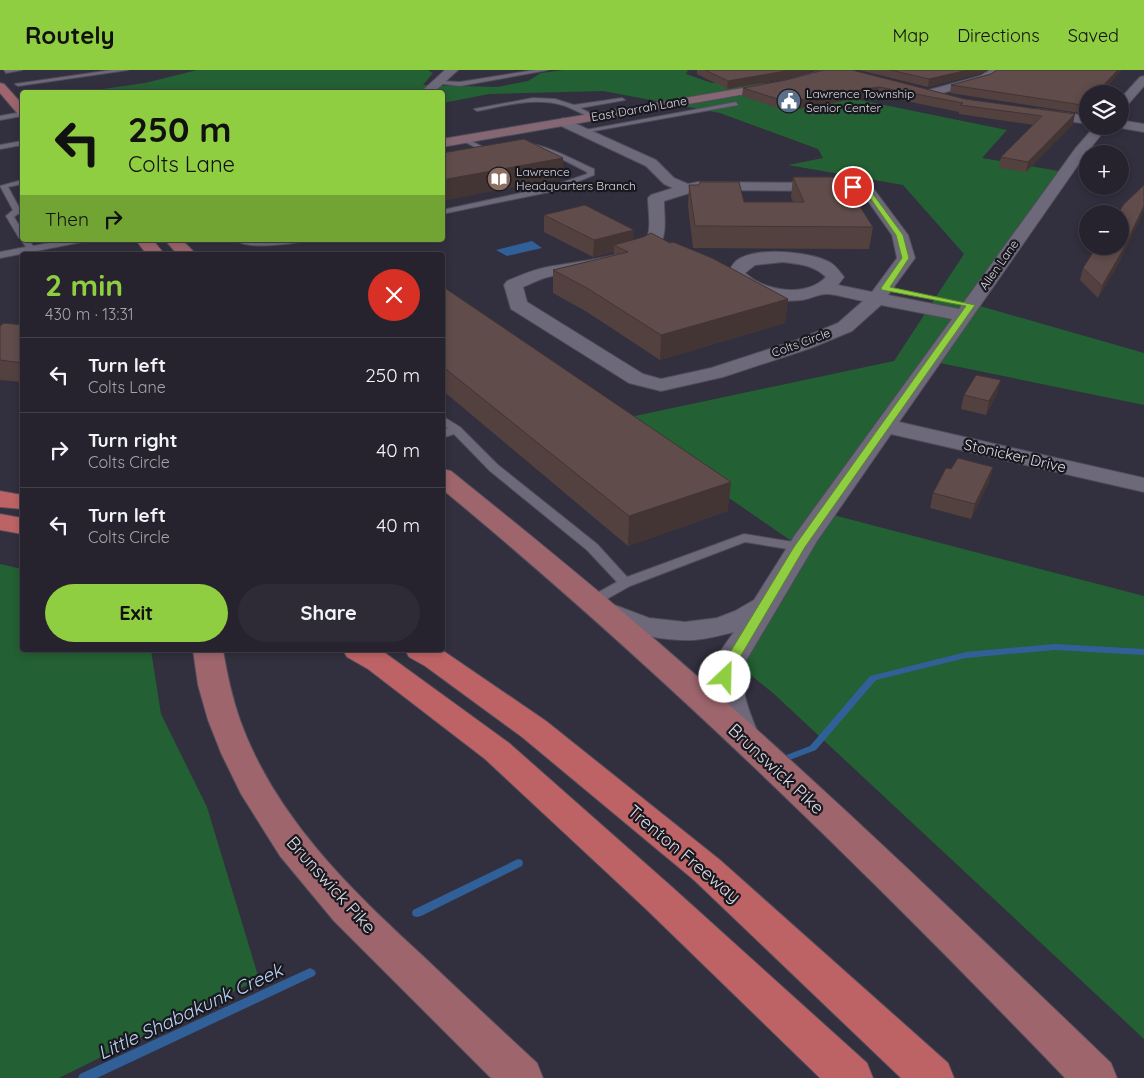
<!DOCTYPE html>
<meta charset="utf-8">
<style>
:root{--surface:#26232e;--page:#2e2b36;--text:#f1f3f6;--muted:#a4a4aa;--line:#42404a;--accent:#8fcd41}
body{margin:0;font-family:Quicksand,sans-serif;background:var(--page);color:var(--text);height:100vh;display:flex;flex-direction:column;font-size:19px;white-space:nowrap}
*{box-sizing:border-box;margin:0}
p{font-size:16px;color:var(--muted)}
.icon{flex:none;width:28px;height:28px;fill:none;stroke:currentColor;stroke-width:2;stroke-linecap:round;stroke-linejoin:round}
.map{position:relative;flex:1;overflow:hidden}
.sheet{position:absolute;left:20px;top:182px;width:425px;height:400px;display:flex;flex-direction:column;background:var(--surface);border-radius:5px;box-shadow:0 2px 8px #0003,0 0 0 1px var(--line)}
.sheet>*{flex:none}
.top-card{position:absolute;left:20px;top:20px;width:425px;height:152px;border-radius:5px;box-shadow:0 2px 8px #0003,0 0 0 1px var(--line);background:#8fcd41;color:#111;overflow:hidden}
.fabs{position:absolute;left:1079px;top:15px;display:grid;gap:10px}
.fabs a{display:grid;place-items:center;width:50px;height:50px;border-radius:50%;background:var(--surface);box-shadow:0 2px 8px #0003,0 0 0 1px var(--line);font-size:25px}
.pin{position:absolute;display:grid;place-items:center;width:42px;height:42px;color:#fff;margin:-21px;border:2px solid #fff;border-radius:50%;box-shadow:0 1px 5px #0007}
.me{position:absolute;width:55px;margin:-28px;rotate:24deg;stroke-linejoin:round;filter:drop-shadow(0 0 4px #0008)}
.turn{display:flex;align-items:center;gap:18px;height:105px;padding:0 25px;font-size:22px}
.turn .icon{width:65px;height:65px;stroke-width:2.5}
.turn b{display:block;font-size:35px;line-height:42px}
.then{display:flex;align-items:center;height:48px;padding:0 25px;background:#0003;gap:10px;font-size:19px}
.round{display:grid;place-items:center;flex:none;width:52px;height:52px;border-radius:26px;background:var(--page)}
.overview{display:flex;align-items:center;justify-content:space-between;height:85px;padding:0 25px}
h1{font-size:30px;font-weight:700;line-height:38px;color:var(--accent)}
.primary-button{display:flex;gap:10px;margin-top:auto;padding:10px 25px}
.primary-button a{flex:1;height:58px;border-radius:30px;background:var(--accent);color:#111;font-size:20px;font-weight:700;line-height:58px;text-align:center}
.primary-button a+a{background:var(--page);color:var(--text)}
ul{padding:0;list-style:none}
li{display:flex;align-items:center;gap:15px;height:75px;padding:0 25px;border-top:1px solid var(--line)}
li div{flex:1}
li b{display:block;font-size:19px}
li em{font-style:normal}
header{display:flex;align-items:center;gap:30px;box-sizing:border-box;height:70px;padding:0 25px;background:var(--accent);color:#111}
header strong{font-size:24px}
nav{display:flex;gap:28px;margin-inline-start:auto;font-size:18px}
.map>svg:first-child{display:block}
.green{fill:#236033}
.water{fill:#316099}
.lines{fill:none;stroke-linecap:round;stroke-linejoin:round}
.stream{fill:#316099;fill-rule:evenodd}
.lane-casing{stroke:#504d5a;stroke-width:2}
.street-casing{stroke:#504d5a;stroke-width:2}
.secondary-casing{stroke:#504d5a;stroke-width:2}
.primary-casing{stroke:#504d5a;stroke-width:2}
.highway-casing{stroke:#504d5a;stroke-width:2}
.lane{fill:#6d697a;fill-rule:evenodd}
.street{fill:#6d697a;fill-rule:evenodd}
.secondary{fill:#856774;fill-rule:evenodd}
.primary{fill:#9e656d;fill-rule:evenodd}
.highway{fill:#be6365;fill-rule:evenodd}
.wall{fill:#534140}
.shaded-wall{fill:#433534}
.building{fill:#604c4a;stroke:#433534}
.route{fill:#8fcd41;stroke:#5d852a}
.labels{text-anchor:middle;stroke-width:4.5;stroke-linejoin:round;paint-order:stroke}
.far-poi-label{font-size:12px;fill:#dbd9e3;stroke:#1a181f;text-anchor:start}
.far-street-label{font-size:12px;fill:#dbd9e3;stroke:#1a181f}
.street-label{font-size:15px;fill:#dbd9e3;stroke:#1a181f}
.near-street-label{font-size:18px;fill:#dbd9e3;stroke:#1a181f}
.near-water-label{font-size:19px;font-style:italic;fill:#b8d2f4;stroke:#1a181f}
</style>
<header>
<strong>Routely</strong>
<nav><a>Map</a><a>Directions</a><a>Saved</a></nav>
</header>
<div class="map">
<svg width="1144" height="1008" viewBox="0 0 1144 1008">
<rect width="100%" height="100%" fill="#322f3e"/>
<path class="green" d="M197 0H428L433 3 423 15 497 17 528 11 541 3 563 0H688L686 4 712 13H767L801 18 1007 60 982 88 1059 101 966 232 1144 283V335L925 290 818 441 1144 526V969L773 623 722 582 800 477 616 350 894 291 964 184 903 115 788 95 823 88 818 79 720 43 603 21 489 24 443 33 442 22H81L145 13Z
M0 494 22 499V580H151L161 644 207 737 259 909 59 1008H0Z"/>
<path class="water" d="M532 171 542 178 507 186 496 180Z"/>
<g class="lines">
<path class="stream" d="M1055 574 1144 579V585L1055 580 966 588 876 610 816 680 779 694 776 693 774 691 776 689 810 676 870 606 966 582Z
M518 789 522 790 523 793 522 796 421 846 417 847 413 846 412 843 413 840Z
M310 898 314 900 316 903 314 906 97 1008H78L80 1004Z"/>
<g class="lane-casing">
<path id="lane" d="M4 0H22L6 3Z
M112 0H128L18 16 15 14Z
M535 0H548L460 16 436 13 439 11 460 12Z
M533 28 555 29 574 35 622 28 625 30 580 38 596 46V48L594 49C583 45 573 38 562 35 534 27 504 36 477 41L474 39Z
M736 32 738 35 583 63 580 61Z
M22 42V46L0 50V46Z
M463 67 487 79 488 80 483 81 461 70 460 69Z
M22 71V75L0 79V75Z
M527 73C551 77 572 89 594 99V105L554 121 442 144V140L549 117 587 104V102L550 83 525 76V74Z
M22 110V114L8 117 20 139 22 140V144H18L14 147 22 160V170H29L33 176 66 170H83L82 172 0 188V182L26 177 21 170 22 168H19L6 146 13 140 0 116Z
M235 170H305L301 172C284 174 249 180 235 170Z
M442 346 460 357 498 395 597 474 627 507 744 464 800 473 807 477 800 481 745 472 630 516 598 534H588L586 531 588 528 617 512 587 480 490 401 454 364 442 368V361L448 358 442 355Z"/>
</g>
<g class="street-casing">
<path id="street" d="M445 0H458L434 22H421Z
M990 0H1003L988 10 929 27 923 23 925 21 980 6Z
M1144 6V16L1124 39 1120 40V29L1140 7Z
M1037 39 1088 46V54L1033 46 1031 43Z
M563 48 656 90 674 108 688 114 698 112 853 113 873 118 908 165 915 188 888 225 959 239 1075 79 1095 56H1108L1085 85 899 352 1144 408V422L891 364 817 471 744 594C739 621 750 643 760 668L756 676 744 680 732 676C720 654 705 621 714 595 717 584 727 572 734 562 717 566 701 571 684 570 660 570 603 560 590 540L594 534 604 531 649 548 685 552 717 548 735 541 754 530 795 465 952 249 881 235 852 261 811 278 723 307 661 321 629 313 511 239 504 215 507 211C519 206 530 201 543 198 563 193 636 187 646 170 652 159 648 140 648 128L651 125 673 118 664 114 646 96 559 55 557 52ZM699 120 853 121 863 124 892 165 897 188 872 222 838 215 844 207C840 202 836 196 831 193 810 181 755 176 736 191 732 195 730 199 727 204 742 226 777 233 802 230 810 229 820 223 828 224 840 225 851 229 863 231L838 253 797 270 711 298 661 309 643 304 527 232 523 217C531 214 539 209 548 207 574 200 648 198 661 173 667 161 664 144 664 131ZM783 192C799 194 814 195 826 207 806 228 765 221 745 203L755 195Z
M1120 50 1144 54V62L1115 57 1120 56Z"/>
</g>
<g class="secondary-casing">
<path id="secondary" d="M823 0H840L839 2 785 17 442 77V69L784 11Z"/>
</g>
<g class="primary-casing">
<path id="primary" d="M0 13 4 14 22 34V45L18 44 0 23Z
M136 170H153L165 185H147Z
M165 170H182L197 185H178Z
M442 399 451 401C538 471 624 541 707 615 845 737 978 865 1111 993L1117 1008H1065C867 802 663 602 442 419Z
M193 580H223C227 604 232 627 240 650 275 747 350 819 424 887 461 922 499 958 537 993L543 1008H491L334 851 280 786 241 724 221 683 208 650 198 615Z"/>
</g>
<g class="highway-casing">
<path id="highway" d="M0 421 22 425V439L0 437Z
M0 444 22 448V464L0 460Z
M343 580H381L509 673 672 817 867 993 873 1008H820L646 839 485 689 368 599 347 587Z
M405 580H442L546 651 720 790 948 993 954 1008H901L694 810 522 667 425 596 409 587Z"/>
</g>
<use href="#lane" class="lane"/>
<use href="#street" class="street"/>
<use href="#secondary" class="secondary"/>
<use href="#primary" class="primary"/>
<use href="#highway" class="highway"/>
</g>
<path class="wall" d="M697 0H816L784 9 727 19 697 4Z
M824 0 965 29 1073 54 1026 102 999 98 1001 87 1034 55 959 44V42L877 25 786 41 742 26 743 18 786 10Z
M859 0H987L979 4 928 17Z
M991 4 1088 24V36L1080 43 950 23 951 15Z
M793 107 873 157 869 179 693 178 688 136 689 115 744 132H793L791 127Z
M1144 115V140L1120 191 1098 228 1080 210 1083 198Z
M544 145 633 170 788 229 785 253 660 290 587 242 553 223V200L614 186V182L593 187 544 162Z
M442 216 728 441 628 476 442 320Z
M22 255V312L0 310V256Z
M997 324 986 345 961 339 964 325Z
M993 397 989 412 971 449 930 438 933 423Z"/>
<path class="shaded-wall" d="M791 0H816L784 9 727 19 728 11Z
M968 0H987L979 4 928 17 929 9Z
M1118 0H1122L1101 24H1095Z
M879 17 877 25 786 41 787 32Z
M1088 30V36L1080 43 1082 35Z
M1075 44 1073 54 1026 102 1028 92Z
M563 88V108L442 131V110Z
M1144 136V140L1120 191 1098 228 1102 216Z
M634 160 633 177 614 175V182L593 187 594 170Z
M788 229 785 253 660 290 661 265Z
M1001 310 997 324 986 345 989 331Z
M993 397 989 412 971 449 975 434Z
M731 412 728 441 628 476 629 446Z"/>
<path class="building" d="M705 0H791L728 11Z
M824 0H852L965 29 1075 44 1028 92 1001 87 1042 46 960 35 963 33 879 17 787 32 743 18 786 10Z
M890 0H968L929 9Z
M997 0H1118L1095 24H1088V30L1082 35 951 15 991 4Z
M524 69 563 88 442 110V83Z
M793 107H841L873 157 695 156 689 115H699L700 112H739L744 132H804Z
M1144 115V136L1123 180 1102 216 1083 198 1097 176H1120V144H1118L1123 135Z
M585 135 634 160 594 170 544 145Z
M651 163 670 173 673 172 712 188 788 229 661 265 587 218 553 200 628 182 614 175 643 167Z
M442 216 731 412 629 446 442 296Z
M4 253 22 255V293L0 290V256Z
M976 305 1001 310 989 331 964 325Z
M958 388 993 397 975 434 933 423 946 398 951 399Z"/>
<path class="route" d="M853 115 870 120 903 165 909 188 890 217 975 235 805 477 736 594 732 607 725 611 719 607 723 594 794 477 966 236 882 220 881 218 902 188 896 165 866 122 850 119Z"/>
<defs>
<g id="civic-disc" transform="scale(1.25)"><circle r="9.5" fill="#5c6f8a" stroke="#1a181f"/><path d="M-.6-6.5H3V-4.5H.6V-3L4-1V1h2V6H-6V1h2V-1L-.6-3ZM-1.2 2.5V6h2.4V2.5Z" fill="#fff"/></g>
<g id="library-disc" transform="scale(1.25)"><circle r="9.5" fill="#8d6e63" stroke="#1a181f"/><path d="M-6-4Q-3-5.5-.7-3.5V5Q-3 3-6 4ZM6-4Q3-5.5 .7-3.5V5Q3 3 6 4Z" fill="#fff"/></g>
</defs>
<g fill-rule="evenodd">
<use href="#civic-disc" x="789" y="31"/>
<use href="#library-disc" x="499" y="109"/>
</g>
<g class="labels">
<g class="far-poi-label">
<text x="806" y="28">Lawrence Township<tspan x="806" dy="14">Senior Center</tspan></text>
<text x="516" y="106">Lawrence<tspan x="516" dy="14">Headquarters Branch</tspan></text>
</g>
<g class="far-street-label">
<text transform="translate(639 39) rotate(-10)" y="4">East Darrah Lane</text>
<text transform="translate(999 195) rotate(-55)" y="4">Allen Lane</text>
<text transform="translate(801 273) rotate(-20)" y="4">Colts Circle</text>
</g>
<g class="street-label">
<text transform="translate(1015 386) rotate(13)" y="5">Stonicker Drive</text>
</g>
<g class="near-street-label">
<text transform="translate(776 699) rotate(43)" y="6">Brunswick Pike</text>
<text transform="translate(684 784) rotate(40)" y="6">Trenton Freeway</text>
<text transform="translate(331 815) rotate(48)" y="6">Brunswick Pike</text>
</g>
<g class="near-water-label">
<text transform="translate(190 941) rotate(-25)" y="7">Little Shabakunk Creek</text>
</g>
</g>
</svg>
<div class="fabs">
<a><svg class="icon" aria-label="layers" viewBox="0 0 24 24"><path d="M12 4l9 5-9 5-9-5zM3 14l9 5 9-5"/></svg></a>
<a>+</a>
<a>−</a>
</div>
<div class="pin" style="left:853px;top:117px;background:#d93025"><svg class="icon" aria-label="arrive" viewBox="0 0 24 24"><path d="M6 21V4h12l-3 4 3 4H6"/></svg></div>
<svg class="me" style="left:725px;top:607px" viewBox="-20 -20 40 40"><circle r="19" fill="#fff"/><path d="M0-13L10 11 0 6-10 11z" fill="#8fcd41"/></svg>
<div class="top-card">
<div class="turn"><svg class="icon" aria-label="left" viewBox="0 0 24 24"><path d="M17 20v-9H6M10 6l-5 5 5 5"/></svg><div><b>250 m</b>Colts Lane</div></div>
<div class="then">Then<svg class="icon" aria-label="right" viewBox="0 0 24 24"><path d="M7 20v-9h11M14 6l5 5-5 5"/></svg></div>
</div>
<section class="sheet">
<div class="overview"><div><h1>2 min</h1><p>430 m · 13:31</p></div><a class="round" style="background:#d93025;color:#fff"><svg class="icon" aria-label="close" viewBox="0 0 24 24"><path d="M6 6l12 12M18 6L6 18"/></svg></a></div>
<ul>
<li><svg class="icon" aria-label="left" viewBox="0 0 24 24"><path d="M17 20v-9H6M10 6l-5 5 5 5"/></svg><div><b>Turn left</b><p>Colts Lane</p></div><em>250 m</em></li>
<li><svg class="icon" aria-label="right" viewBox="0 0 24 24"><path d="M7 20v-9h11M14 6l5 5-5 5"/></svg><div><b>Turn right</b><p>Colts Circle</p></div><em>40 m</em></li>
<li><svg class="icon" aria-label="left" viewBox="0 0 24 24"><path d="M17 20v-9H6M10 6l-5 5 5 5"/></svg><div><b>Turn left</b><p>Colts Circle</p></div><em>40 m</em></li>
</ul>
<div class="primary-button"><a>Exit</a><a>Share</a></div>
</section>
</div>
